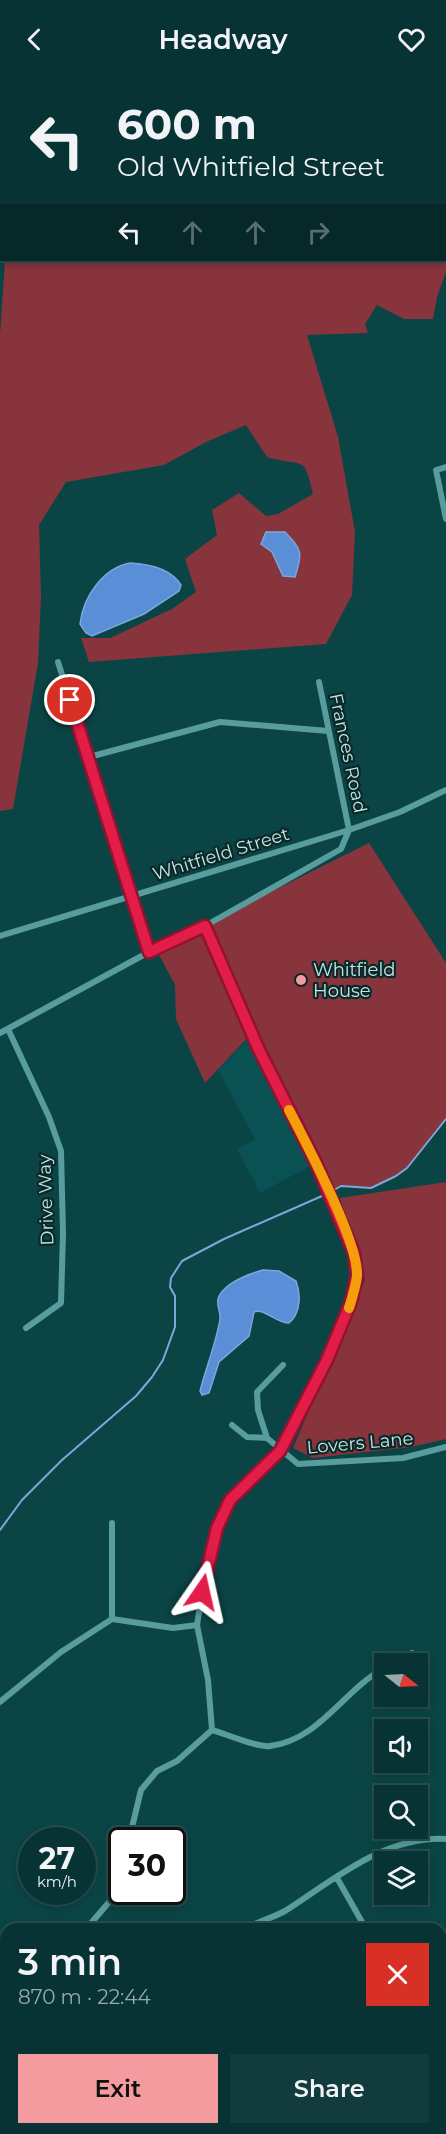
<!DOCTYPE html>
<meta charset="utf-8">
<style>
:root{--surface:#083334;--page:#113b3c;--text:#f1f3f6;--muted:#98aaac;--line:#294e4f;--accent:#f49b9f}
body{margin:0;font-family:Montserrat,sans-serif;background:var(--page);color:var(--text);height:100vh;display:flex;flex-direction:column;font-size:22px;white-space:nowrap}
*{box-sizing:border-box;margin:0}
p{font-size:20px;color:var(--muted)}
.icon{flex:none;width:33px;height:33px;fill:none;stroke:currentColor;stroke-width:2;stroke-linecap:round;stroke-linejoin:round}
.map{position:relative;flex:1;overflow:hidden}
.details{position:absolute;left:0px;top:1845px;width:447px;height:212px;display:flex;flex-direction:column;background:var(--surface);border-radius:18px 18px 0 0;box-shadow:0 3px 9px #0003,0 0 0 2px var(--line)}
.details>*{flex:none}
.top-card{position:absolute;left:0px;top:0px;width:447px;height:183px;box-shadow:0 3px 9px #0003,0 0 0 2px var(--line);background:#083334;color:var(--text);overflow:hidden}
.needle{width:39px;rotate:108deg}
.tools{position:absolute;left:374px;top:1575px;display:grid;gap:12px}
.tools a{display:grid;place-items:center;width:54px;height:54px;border-radius:0px;background:var(--surface);box-shadow:0 3px 9px #0003,0 0 0 2px var(--line);font-size:30px}
.speed{position:absolute;left:18px;top:1749px;display:flex;gap:12px;font-size:30px;font-weight:700;text-align:center}
.speed>*{display:grid;place-content:center;width:78px;height:78px;border-radius:50%;background:var(--surface);box-shadow:0 3px 9px #0003,0 0 0 2px var(--line);line-height:1}
.speed small{font-size:15px;font-weight:400}
.speed .limit{border:3px solid #111;border-radius:9px;background:#fff;color:#111}
.pin{position:absolute;display:grid;place-items:center;width:51px;height:51px;color:#fff;margin:-26px;border:3px solid #fff;border-radius:50%;box-shadow:0 2px 6px #0007}
.me{position:absolute;width:66px;margin:-33px;rotate:11deg;stroke-linejoin:round;filter:drop-shadow(0 0 4px #0008)}
.turn{display:flex;align-items:center;gap:21px;height:126px;padding:0 18px;font-size:27px}
.turn .icon{width:78px;height:78px;stroke-width:2.5}
.turn b{display:block;font-size:42px;line-height:51px}
.lanes{display:flex;align-items:center;height:57px;padding:0 18px;background:#0003;justify-content:center;gap:30px;direction:ltr}
.lanes .off{opacity:.35}
.round{display:grid;place-items:center;flex:none;width:63px;height:63px;border-radius:0px;background:var(--page)}
.summary{display:flex;align-items:center;justify-content:space-between;height:102px;padding:0 18px}
h1{font-size:36px;font-weight:600;line-height:45px}
.action{display:flex;gap:12px;margin-top:auto;padding:12px 18px}
.action a{flex:1;height:69px;border-radius:0px;background:var(--accent);color:#111;font-size:24px;font-weight:600;line-height:69px;text-align:center}
.action a+a{background:var(--page);color:var(--text)}
header{display:flex;justify-content:space-between;align-items:center;height:78px;padding:0 18px;background:var(--surface);font-size:27px;font-weight:600}
.map>svg:first-child{display:block}
.built{fill:#095152}
.green{fill:#88343d;fill-rule:evenodd}
.water{fill:#5a8ed7;stroke:#7aa8db;stroke-width:1.5}
.lines{fill:none;stroke-linecap:round;stroke-linejoin:round}
.stream{stroke:#7aa8db;stroke-width:2}
.minor{stroke:#589c9d;stroke-width:6}
.rail{stroke:#9cc2c2;stroke-width:2;stroke-dasharray:10 10;stroke-linecap:butt}
.route-casing{stroke:#92132f;stroke-width:15}
.route{stroke:#e11d48;stroke-width:10}
.slow{stroke:#f59e0b;stroke-width:10}
.poi-dot{fill:#f49b9f;stroke:#0a2828;stroke-width:2}
.labels{text-anchor:middle;stroke-width:4.5;stroke-linejoin:round;paint-order:stroke}
.street-label{font-size:18px;fill:#c4e5e5;stroke:#0a2828}
.poi-label{font-size:18px;fill:#c4e5e5;stroke:#0a2828;text-anchor:start}
</style>
<header><svg class="icon" aria-label="back" viewBox="0 0 24 24"><path d="M15 5l-7 7 7 7"/></svg>Headway<svg class="icon" aria-label="heart" viewBox="0 0 24 24"><path d="M12 20l-8-8c-3-5 5-10 8-4 3-6 11-1 8 4z"/></svg></header>
<div class="map">
<svg width="446" height="2056" viewBox="0 0 446 2056">
<rect width="100%" height="100%" fill="#0b4445"/>
<path class="built" d="M252 956 316 1085 260 1115 237 1071 255 1061 218 992Z"/>
<path class="green" d="M13 0H446V194L437 219 433 241H404L377 227 365 246 368 255 307 257 338 359 355 454 352 517 326 566 89 584 81 560H110L172 531 196 514 185 481 217 457 212 432 239 415 266 438 278 436 313 416C304 374 303 390 267 379L246 347 206 364 164 387 66 404 39 447 41 519 38 585 13 731 0 733V257L5 182H446V2ZM266 454H285L276 482 272 474 262 466Z
M369 765 446 885V1041L407 1090 396 1098 371 1110 341 1108 329 1114 251 956 205 1005 176 941 175 907 156 871Z
M446 1104V1361L411 1369 313 1380 293 1370 365 1202 340 1120Z
M0 1971 6 1977V2050H168L175 2056H0Z
M441 1973 446 1978V2056H427L428 2051 441 2050Z"/>
<path class="water" d="M266 454H285C302 472 303 474 295 499L283 498 272 474 261 466Z
M130 485C150 486 171 491 181 507L179 513 144 536 92 558 86 555 80 546C83 519 103 490 130 485Z
M263 1192 279 1193 296 1203C301 1216 301 1235 289 1245 276 1245 265 1230 254 1234L249 1258 219 1284 209 1315 202 1317 200 1313C206 1289 216 1266 220 1241 221 1233 215 1226 219 1218 227 1204 249 1196 263 1192Z"/>
<g class="lines">
<path class="stream" d="M199 0V2
M334 1112 341 1108 371 1110 396 1098 407 1090 446 1041
M0 1452 22 1422 62 1382 136 1318 152 1299 163 1282 175 1249V1218L170 1209 171 1200 182 1183 224 1161 322 1118"/>
<path class="minor" d="M446 389 436 392 446 441
M58 584 149 874
M89 679 220 644 328 653
M0 858 349 752 400 734 446 712
M8 951 49 1039 61 1073 63 1155 61 1225 26 1250
M0 955 149 874 205 848 341 771 349 752 319 604
M232 1347 247 1359 267 1360 298 1386 403 1380 446 1369
M267 1360 258 1332 257 1314 283 1287
M112 1445V1541
M393 1586 412 1575
M0 1624 61 1574 112 1541 173 1550 197 1547
M212 1652C226 1656 258 1670 270 1668 319 1662 343 1613 384 1590
M129 1762 141 1712 157 1693 177 1683 212 1652 208 1602 197 1547 205 1497 217 1450 230 1422 280 1373 327 1282 351 1224 357 1197 354 1175 316 1085 259 973 205 848
M337 1800 366 1851
M86 1851 110 1823 122 1789
M242 1851C256 1845 272 1840 285 1833 335 1801 384 1758 446 1761
M0 1927 6 1922"/>
<path class="rail" d="M0 26 1 0
M0 107 2 83"/>
</g>
<g class="lines">
<g class="route-casing">
<path id="route" d="M70 622 149 874 205 848 259 972 316 1085 354 1175 357 1197 351 1224 327 1282 280 1373 230 1422 217 1450 202 1514"/>
</g>
<use href="#route" class="route"/>
<path class="slow" d="M289 1032C306 1065 359 1165 357 1198 356 1208 352 1220 349 1230"/>
</g>
<circle class="poi-dot" cx="301" cy="902" r="6"/>
<g class="labels">
<g class="street-label">
<text transform="translate(348 675) rotate(78)" y="6">Frances Road</text>
<text transform="translate(221 776) rotate(-17)" y="6">Whitfield Street</text>
<text transform="translate(46 1122) rotate(-92)" y="6">Drive Way</text>
<text transform="translate(360 1365) rotate(-5)" y="6">Lovers Lane</text>
</g>
<g class="poi-label">
<text x="313" y="898">Whitfield<tspan x="313" dy="21">House</tspan></text>
</g>
</g>
</svg>
<div class="tools">
<a><svg class="needle" viewBox="-14 -14 28 28"><path d="M0-13l5 13h-10z" fill="#e53935"/><path d="M0 13l5-13h-10z" fill="#98aaac"/></svg></a>
<a><svg class="icon" aria-label="sound" viewBox="0 0 24 24"><path d="M4 9h4l5-4v14l-5-4H4zM17 9q2 3 0 6"/></svg></a>
<a><svg class="icon" aria-label="search" viewBox="0 0 24 24"><circle cx="10" cy="10" r="6"/><path d="M15 15l6 6"/></svg></a>
<a><svg class="icon" aria-label="layers" viewBox="0 0 24 24"><path d="M12 4l9 5-9 5-9-5zM3 14l9 5 9-5"/></svg></a>
</div>
<div class="speed"><div>27<small>km/h</small></div><div class="limit">30</div></div>
<div class="pin" style="left:70px;top:622px;background:#d93025"><svg class="icon" aria-label="arrive" viewBox="0 0 24 24"><path d="M6 21V4h12l-3 4 3 4H6"/></svg></div>
<svg class="me" style="left:202px;top:1514px" viewBox="-20 -20 40 40"><path d="M0-17L14 15 0 8-14 15z" fill="#e11d48" stroke="#fff" stroke-width="4"/></svg>
<div class="top-card">
<div class="turn"><svg class="icon" aria-label="left" viewBox="0 0 24 24"><path d="M17 20v-9H6M10 6l-5 5 5 5"/></svg><div><b>600 m</b>Old Whitfield Street</div></div>
<div class="lanes"><svg class="icon" aria-label="left" viewBox="0 0 24 24"><path d="M17 20v-9H6M10 6l-5 5 5 5"/></svg><svg class="icon off" aria-label="ahead" viewBox="0 0 24 24"><path d="M12 20V5M6 11l6-6 6 6"/></svg><svg class="icon off" aria-label="ahead" viewBox="0 0 24 24"><path d="M12 20V5M6 11l6-6 6 6"/></svg><svg class="icon off" aria-label="right" viewBox="0 0 24 24"><path d="M7 20v-9h11M14 6l5 5-5 5"/></svg></div>
</div>
<section class="details">
<div class="summary"><div><h1>3 min</h1><p>870 m · 22:44</p></div><a class="round" style="background:#d93025;color:#fff"><svg class="icon" aria-label="close" viewBox="0 0 24 24"><path d="M6 6l12 12M18 6L6 18"/></svg></a></div>
<div class="action"><a>Exit</a><a>Share</a></div>
</section>
</div>
